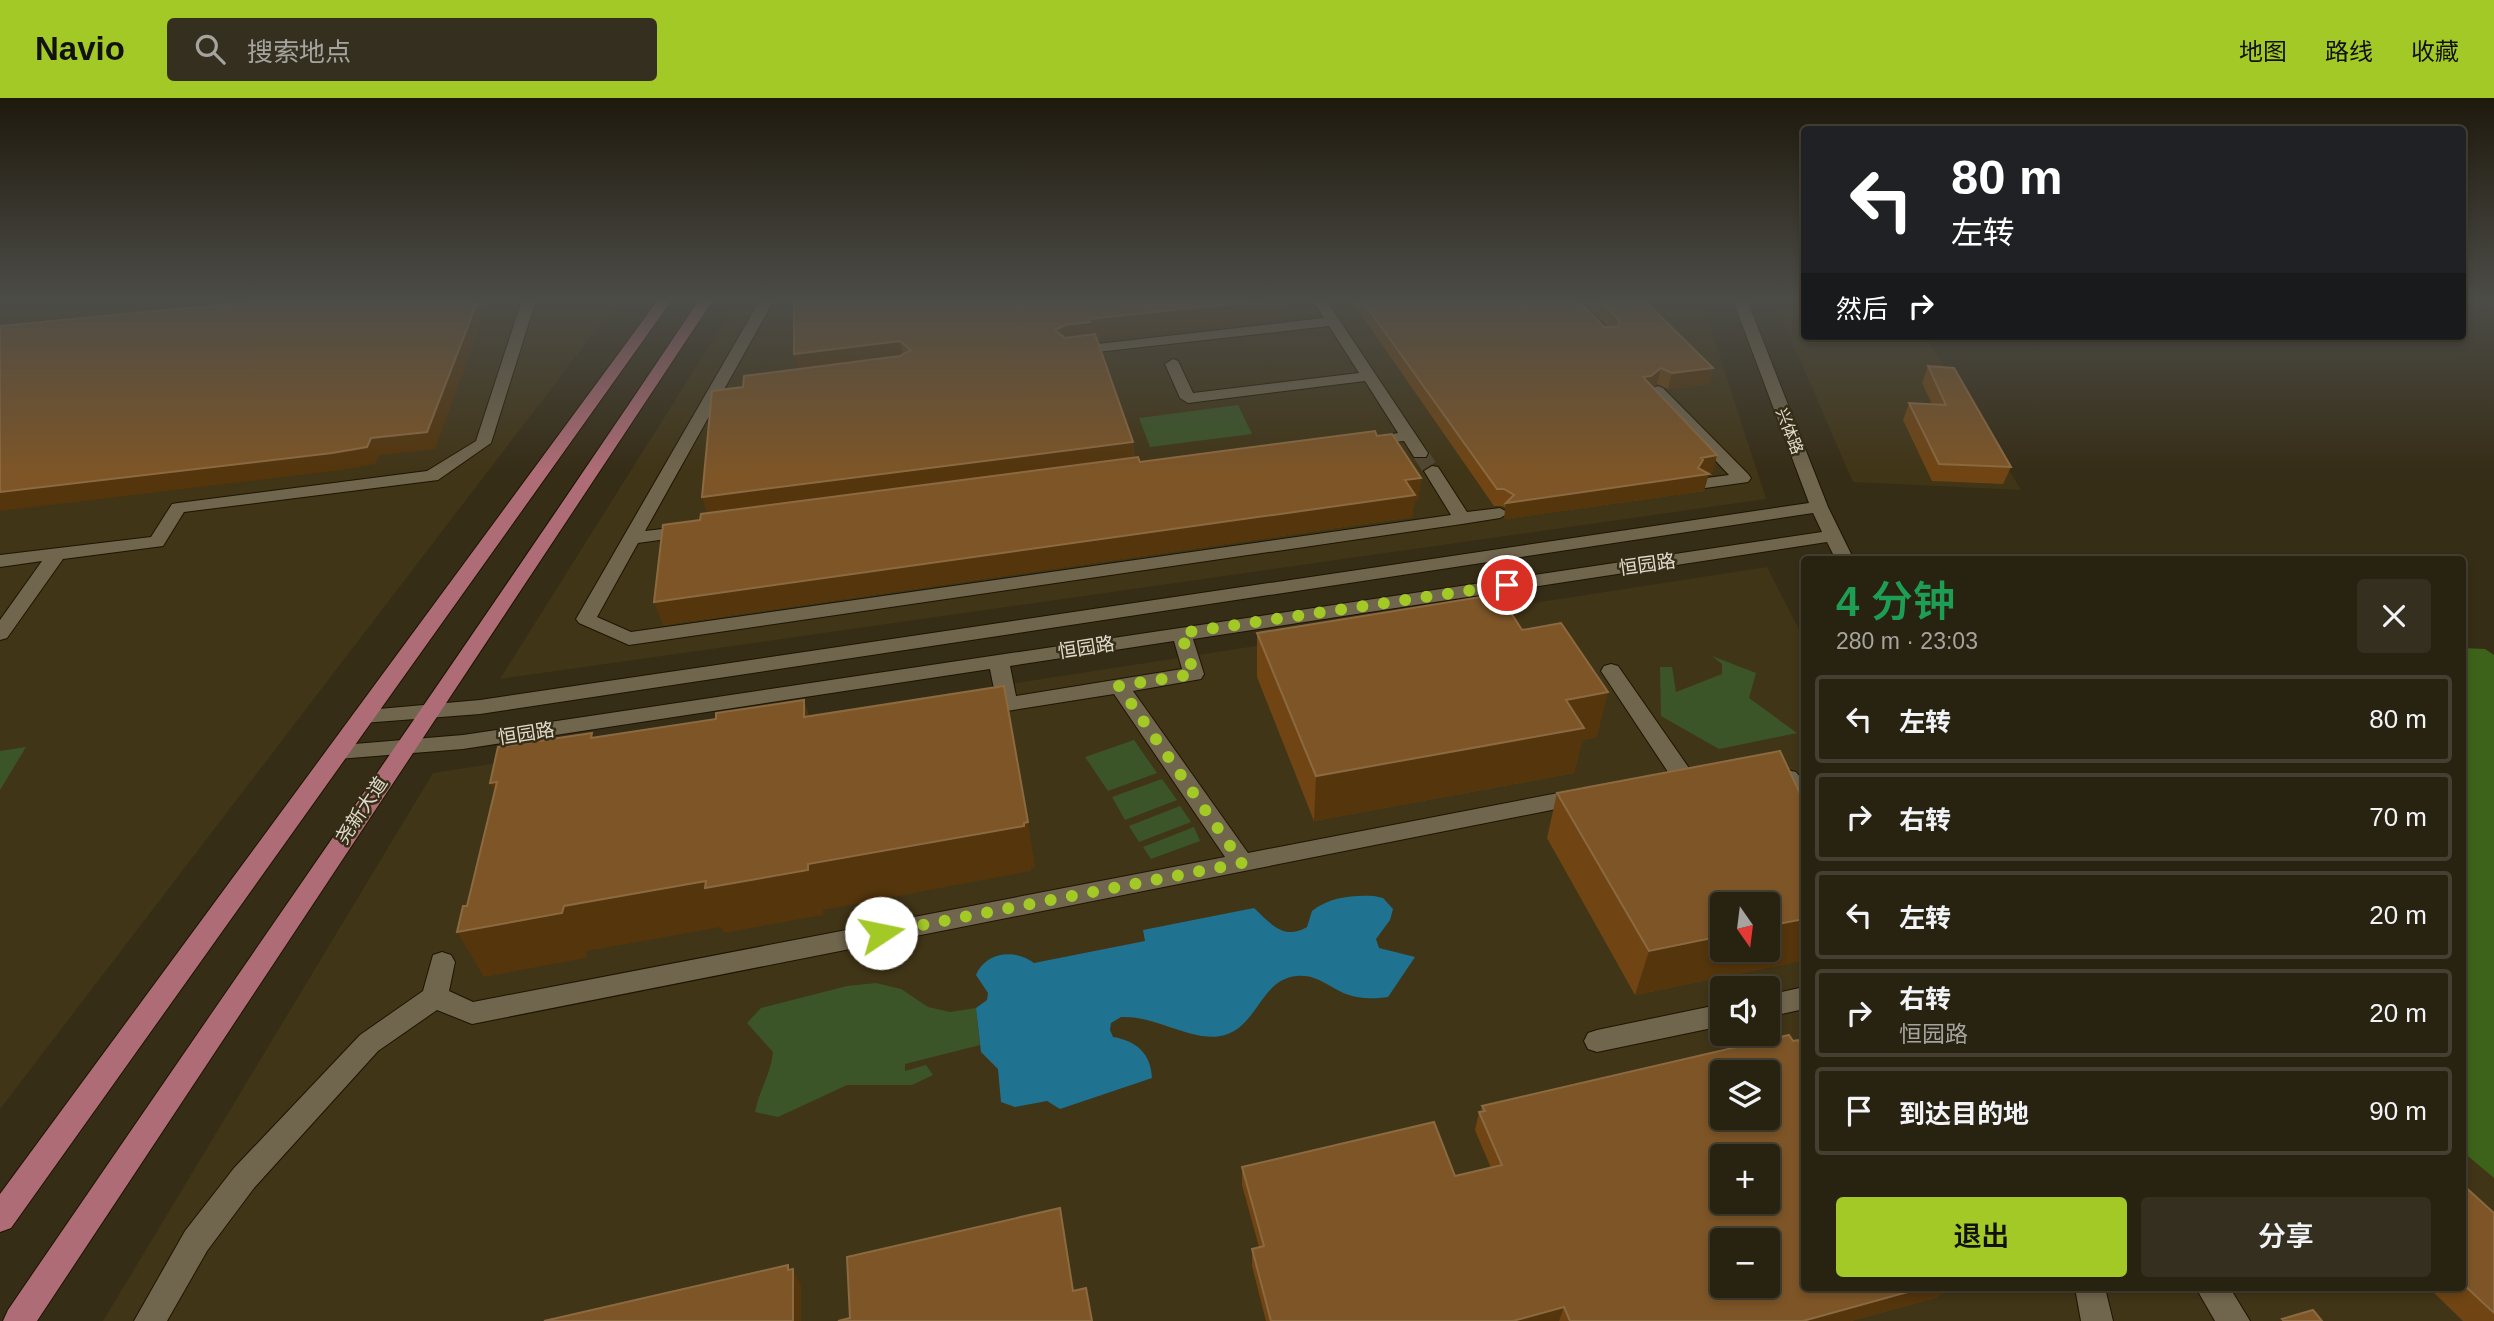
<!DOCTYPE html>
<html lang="zh">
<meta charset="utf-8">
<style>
:root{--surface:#282211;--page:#342f1f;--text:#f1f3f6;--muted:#a5a49f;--line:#443f31;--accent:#a3c927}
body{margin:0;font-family:Helvetica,"Noto Sans SC",sans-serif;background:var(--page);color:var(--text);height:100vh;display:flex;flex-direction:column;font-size:26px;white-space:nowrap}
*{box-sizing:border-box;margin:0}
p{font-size:23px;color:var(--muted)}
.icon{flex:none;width:38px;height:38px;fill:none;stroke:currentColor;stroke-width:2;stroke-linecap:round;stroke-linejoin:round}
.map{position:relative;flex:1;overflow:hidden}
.side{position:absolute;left:1801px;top:458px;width:665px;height:735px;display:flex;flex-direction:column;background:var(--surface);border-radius:7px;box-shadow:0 4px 10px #0003,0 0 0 2px var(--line)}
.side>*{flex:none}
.guide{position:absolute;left:1801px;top:28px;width:665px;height:214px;border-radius:7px;box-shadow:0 4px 10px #0003,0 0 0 2px var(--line);background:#202124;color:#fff;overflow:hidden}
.needle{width:46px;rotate:166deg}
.buttons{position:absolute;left:1710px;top:794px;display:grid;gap:14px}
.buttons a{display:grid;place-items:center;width:70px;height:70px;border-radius:7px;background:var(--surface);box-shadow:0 4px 10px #0003,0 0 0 2px var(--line);font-size:35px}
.pin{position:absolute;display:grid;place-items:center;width:60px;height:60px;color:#fff;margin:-30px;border:4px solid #fff;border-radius:50%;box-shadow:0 2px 7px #0007}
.me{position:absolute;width:77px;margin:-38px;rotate:79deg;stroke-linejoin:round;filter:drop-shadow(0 0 5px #0008)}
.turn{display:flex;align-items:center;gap:24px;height:147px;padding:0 35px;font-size:32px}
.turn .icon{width:91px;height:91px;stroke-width:2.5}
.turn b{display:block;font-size:49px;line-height:60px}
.then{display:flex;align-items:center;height:66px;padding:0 35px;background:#0003;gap:14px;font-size:26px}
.round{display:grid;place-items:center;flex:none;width:74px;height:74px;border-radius:7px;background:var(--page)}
.head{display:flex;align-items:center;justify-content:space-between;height:119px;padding:0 35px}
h1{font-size:42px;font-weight:600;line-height:52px;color:#1e9e55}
.button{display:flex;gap:14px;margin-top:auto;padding:14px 35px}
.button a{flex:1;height:80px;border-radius:7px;background:var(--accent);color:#111;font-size:28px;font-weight:600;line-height:80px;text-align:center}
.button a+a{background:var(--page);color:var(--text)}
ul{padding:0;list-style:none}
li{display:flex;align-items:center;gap:21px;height:88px;margin:0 14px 10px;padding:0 21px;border:4px solid var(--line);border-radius:7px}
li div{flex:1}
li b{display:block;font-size:26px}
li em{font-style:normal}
header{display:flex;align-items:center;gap:42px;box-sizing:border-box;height:98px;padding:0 35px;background:var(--accent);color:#111}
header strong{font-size:33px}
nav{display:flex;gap:38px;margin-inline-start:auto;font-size:24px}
.search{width:490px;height:63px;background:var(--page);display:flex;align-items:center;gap:18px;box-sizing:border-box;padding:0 24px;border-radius:7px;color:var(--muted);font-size:26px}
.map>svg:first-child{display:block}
.built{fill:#413517;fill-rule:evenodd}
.green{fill:#3b5528}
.forest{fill:#3d631a}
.water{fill:#207390}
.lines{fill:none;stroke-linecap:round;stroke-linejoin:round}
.minor-tunnel{stroke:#504732;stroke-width:16;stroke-dasharray:16 8;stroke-linecap:butt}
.minor-casing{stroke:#1e1501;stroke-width:2}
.major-casing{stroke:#1e1501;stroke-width:2}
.minor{fill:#70654d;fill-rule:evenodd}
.major{fill:#ae6c76;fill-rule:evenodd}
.wall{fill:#704513}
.shaded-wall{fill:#54350c}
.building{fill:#7d5527;stroke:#8c6a41;stroke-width:2;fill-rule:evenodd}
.route{stroke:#a3c927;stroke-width:12;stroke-dasharray:0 21.6}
.labels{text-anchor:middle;stroke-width:5;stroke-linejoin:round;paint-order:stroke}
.far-street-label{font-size:16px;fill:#e1dbcd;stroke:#362d17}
.street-label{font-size:19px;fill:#e1dbcd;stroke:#362d17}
</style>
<header>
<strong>Navio</strong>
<div class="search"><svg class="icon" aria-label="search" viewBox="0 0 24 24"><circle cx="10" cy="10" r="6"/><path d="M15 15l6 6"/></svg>搜索地点</div>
<nav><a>地图</a><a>路线</a><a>收藏</a></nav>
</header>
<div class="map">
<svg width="2494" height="1223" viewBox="0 0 2494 1223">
<rect width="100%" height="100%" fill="#362d17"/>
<path class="built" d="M38 202H619L0 1011V205Z
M738 202H1702L1766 401 500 581Z
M1774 202H1804V238H1924L1954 281 2021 392 1853 384Z
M1767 469 1804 541V1190H2462L2463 1053 2494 1080V1223H103L433 675ZM1722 807H1768V852H1722ZM1722 891H1768V936H1722ZM1722 975H1768V1020H1722ZM1722 1059H1768V1104H1722ZM1722 1143H1768V1188H1722Z"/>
<path class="green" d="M1238 307 1252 336 1150 349 1139 320Z
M1712 558 1756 575 1749 600 1797 635 1719 651 1661 618 1660 569H1672L1676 594 1722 576V566Z
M1134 642 1157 675 1108 693 1085 659Z
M26 649 0 692V653Z
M1162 681 1177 702 1125 722 1112 699Z
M1180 708 1191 724 1139 744 1129 728Z
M1194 729 1200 743 1151 761 1143 749Z
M876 885 901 891 928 909 950 914 976 910 980 947 905 966V973L926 967 933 977 912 987H847L778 1019 755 1014C759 992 771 976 773 954L747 925 761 910 847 888Z"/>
<path class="forest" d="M2462 550 2485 551 2494 557V1080L2462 1053Z"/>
<path class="water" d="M1374 798 1383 800 1393 811 1390 822 1376 841 1379 850 1415 859 1388 899C1372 901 1360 901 1346 896 1328 889 1317 876 1297 878 1261 881 1258 927 1225 937 1195 946 1156 917 1121 919L1111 925 1110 932 1113 939C1137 943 1151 956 1152 980L1060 1011 1047 1003 1015 1009 1001 1004 998 971 981 954 976 910 987 902 988 895 976 877C986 853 1016 851 1034 865L1145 843 1143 832 1254 810C1270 825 1284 843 1307 829L1312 813C1330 799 1352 797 1374 798Z"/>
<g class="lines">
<path class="minor-tunnel" d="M1420 355 1432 373"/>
<g class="minor-casing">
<path id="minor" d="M522 202H536L491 345 438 382 184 414 163 448 63 461 7 540 0 542V522L42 463 0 469V457L151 439 172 406 178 405 427 373 476 343Z
M760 202H774L645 433 688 428 697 433 688 438 638 445 597 519 631 534 1451 417 1424 373 1432 368 1438 369 1467 414 1500 410 1509 415 1500 420 1462 426 629 547 579 525 576 521Z
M1312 202H1326L1428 355 1426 359H1414L1404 343 1363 347 1361 344 1363 341 1398 335 1365 283 1188 305 1180 300 1165 266 1173 261 1178 263 1193 295 1359 275 1329 228 1071 257 1064 253 1071 249 1324 220Z
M1733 202H1747L1828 409 1854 462H1836L1827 444 1193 541 1204 576 1201 581 1133 593 1248 755 1584 690 1592 692 1595 698 1592 704 472 926 437 912 378 953 254 1090 207 1153 167 1223H134L185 1133 234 1070 360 937 423 893 433 857 442 854 451 857 455 864 449 893 473 904 1225 759 1114 596 1007 613 1000 611 997 606 990 571 463 651 338 661 330 658 327 653 330 648 463 637 1822 434 1813 415 480 616 363 625 356 623 352 618 356 613 480 602 1809 405ZM1174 543 1182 571 1016 598 1010 568Z
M1658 288 1663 290 1748 376 1751 380 1748 384 1705 390 1699 389 1696 385 1699 381 1729 377 1653 296 1650 293 1653 290Z
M1611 566 1618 568 1691 673 1694 679 1691 685 1663 691 1655 689 1652 683 1655 677 1668 674 1601 573 1604 568Z
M1779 670 1796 674 1804 684V707C1790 703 1786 688 1771 684L1768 678 1771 672Z
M1804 889V911L1768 919V897Z
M1722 906V928L1597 954 1588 951 1584 943 1588 935 1597 932Z
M2075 1190H2105L2113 1223H2081Z
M2196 1190H2230L2250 1223H2215Z"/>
</g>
<g class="major-casing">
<path id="major" d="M658 202H672L11 1130 0 1134V1096Z
M699 202H713L37 1223H3L8 1212C238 875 472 541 699 202Z"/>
</g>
<use href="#minor" class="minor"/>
<use href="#major" class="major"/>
</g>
<path class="wall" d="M794 202H1289V220L1097 241 1133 344 1134 360 1140 364 1377 338 1421 380 1418 402 1414 403 1412 419 663 527 700 422 707 415 743 289 798 271Z
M1351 202H1578L1604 229H1609L1582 202H1658L1657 204 1648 205 1713 270 1709 286 1668 291 1657 286 1653 290 1713 374 1707 375 1704 393 1504 421 1506 410 1501 408H1494Z
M1928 268 2011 369 2003 386 1932 383 1903 322 1909 305 1932 306 1922 285Z
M1522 532 1597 639 1582 642 1574 675 1314 723 1257 579V535Z
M1557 695 1804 704V862L1635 897 1547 740Z
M1482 1008 1804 1190H1944L1938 1199 1851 1223H1266L1252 1168V1151L1259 1149 1242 1087V1069L1455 1078 1491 1070 1475 1032 1479 1014H1481Z
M2462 1086 2494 1115V1223H2463L2429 1190H2462Z"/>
<path class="shaded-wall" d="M478 202H490L435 351 379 357 375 366 341 372 0 413V394L371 340Z
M1267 202H1289V220L1092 242 1067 247 1055 232 1065 227 1089 221Z
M1633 202H1658L1657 204 1632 207Z
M900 243 904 264 799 277 794 256Z
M1661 270 1657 286 1648 294 1643 279Z
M1713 270 1709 286 1668 291 1672 275Z
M1133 344 1134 366 709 422 702 399Z
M1717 357 1713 374 1699 376H1709L1704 393 1504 421 1506 405 1701 360Z
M1421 380 1418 402 1414 403 1412 419 663 527 654 504Z
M1608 594 1597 639 1582 642 1574 675 1314 723 1316 678 1566 602Z
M804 602 818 646 804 619Z
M497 684 514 730 490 685Z
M1028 724 1035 769 1031 770V773L823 812V817L724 835 721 829 587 853 586 860 484 879 457 834 564 808 706 783 808 766Z
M1804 821V862L1635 897 1649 853 1722 838V852H1768V828Z
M788 1167 793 1177V1171L801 1188V1223H793Z
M1922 1190H1944L1938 1199 1851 1223H1803Z
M1564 1209 1559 1223H1513Z"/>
<path class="building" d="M272 202H478L427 334 371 340 367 349 332 355 0 394V228Z
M794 202H1267L1089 221 1090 224 1065 227 1055 232 1065 240 1095 236 1133 344 702 399 712 293 743 289 744 278 900 258 911 252 900 243 794 256Z
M1362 202H1578L1604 229H1618L1620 223 1600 202H1644L1713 270 1672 275 1661 270 1651 278 1643 279 1717 357 1701 360 1703 362 1698 370 1709 376 1506 405 1514 397 1504 391H1497Z
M1928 268 1954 270 2011 369 1939 366 1909 305 1946 307Z
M1375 333 1377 338 1392 336 1421 380 1405 382 1415 397 654 504 663 427 700 422 701 416 1138 359 1140 364Z
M1499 496 1522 532 1561 525 1608 594 1566 602 1584 630 1316 678 1257 535Z
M1004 588 1028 724 1024 725V728L808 766V772L705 790 706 783 564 808 562 815 457 834 463 808H467L497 684 490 685 498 649 592 635 591 640 716 621V615L804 602V619Z
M1780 653 1804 704V821L1768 828V807H1722V838L1649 853 1557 695Z
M1789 937 1793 943 1798 942 1804 951V1190H1922L1803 1223H1570L1564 1209 1513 1223H1271L1252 1151 1264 1148 1242 1069 1434 1024 1455 1078 1502 1067 1479 1014 1485 1013 1482 1008ZM1722 975H1768V1020H1722ZM1722 1059H1768V1104H1722ZM1722 1143H1768V1188H1722Z
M2462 1086 2494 1115V1215L2462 1185Z
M1060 1110 1073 1193 1086 1190 1092 1223H838L850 1220 847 1159Z
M788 1167V1172L793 1171V1223H544Z
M2313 1212 2322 1223H2284L2282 1221Z"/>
<linearGradient id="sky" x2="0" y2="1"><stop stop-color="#1e190d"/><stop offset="0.54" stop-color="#4c4c47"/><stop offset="1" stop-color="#4c4c47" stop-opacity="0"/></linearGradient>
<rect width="2494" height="373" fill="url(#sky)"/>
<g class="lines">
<path class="route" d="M881 835 1242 765 1119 588 1194 576 1181 535 1507 487"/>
</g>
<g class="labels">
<g class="far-street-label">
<text transform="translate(1790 333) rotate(69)" y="6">兴体路</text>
</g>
<g class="street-label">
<text transform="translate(1647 466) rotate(-8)" y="7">恒园路</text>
<text transform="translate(1086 549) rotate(-9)" y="7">恒园路</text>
<text transform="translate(526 635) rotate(-9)" y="7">恒园路</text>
<text transform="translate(361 712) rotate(-56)" y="7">尧新大道</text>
</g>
</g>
</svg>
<div class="buttons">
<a><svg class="needle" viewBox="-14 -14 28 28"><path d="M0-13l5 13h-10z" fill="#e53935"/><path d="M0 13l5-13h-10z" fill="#a5a49f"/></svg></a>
<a><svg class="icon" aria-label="sound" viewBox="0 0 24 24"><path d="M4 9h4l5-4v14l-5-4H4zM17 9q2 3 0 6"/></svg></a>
<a><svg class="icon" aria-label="layers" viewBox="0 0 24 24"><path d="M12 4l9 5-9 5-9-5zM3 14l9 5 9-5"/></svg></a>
<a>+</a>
<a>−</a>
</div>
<div class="pin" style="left:1507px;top:487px;background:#d93025"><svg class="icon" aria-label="arrive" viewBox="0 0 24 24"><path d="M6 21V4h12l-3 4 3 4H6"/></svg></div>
<svg class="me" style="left:881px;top:835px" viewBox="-20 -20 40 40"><circle r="19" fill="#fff"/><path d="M0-13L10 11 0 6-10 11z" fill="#a3c927"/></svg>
<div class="guide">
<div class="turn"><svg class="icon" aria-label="left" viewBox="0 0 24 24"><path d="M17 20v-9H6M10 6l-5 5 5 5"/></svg><div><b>80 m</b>左转</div></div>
<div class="then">然后<svg class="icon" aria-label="right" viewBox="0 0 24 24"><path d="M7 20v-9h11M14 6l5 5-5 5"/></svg></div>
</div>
<section class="side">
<div class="head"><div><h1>4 分钟</h1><p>280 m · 23:03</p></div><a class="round"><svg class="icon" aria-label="close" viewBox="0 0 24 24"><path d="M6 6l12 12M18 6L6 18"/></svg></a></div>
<ul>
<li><svg class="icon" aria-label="left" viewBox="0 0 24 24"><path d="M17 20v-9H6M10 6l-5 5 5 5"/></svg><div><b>左转</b></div><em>80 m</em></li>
<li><svg class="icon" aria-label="right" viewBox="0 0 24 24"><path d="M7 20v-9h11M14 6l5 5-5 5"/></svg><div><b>右转</b></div><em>70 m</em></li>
<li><svg class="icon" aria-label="left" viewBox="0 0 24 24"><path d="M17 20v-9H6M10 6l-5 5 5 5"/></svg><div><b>左转</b></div><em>20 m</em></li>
<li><svg class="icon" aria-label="right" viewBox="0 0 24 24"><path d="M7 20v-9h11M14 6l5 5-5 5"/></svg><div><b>右转</b><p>恒园路</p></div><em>20 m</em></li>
<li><svg class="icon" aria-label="arrive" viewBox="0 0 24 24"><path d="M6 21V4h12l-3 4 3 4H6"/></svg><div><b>到达目的地</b></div><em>90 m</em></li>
</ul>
<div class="button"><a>退出</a><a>分享</a></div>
</section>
</div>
